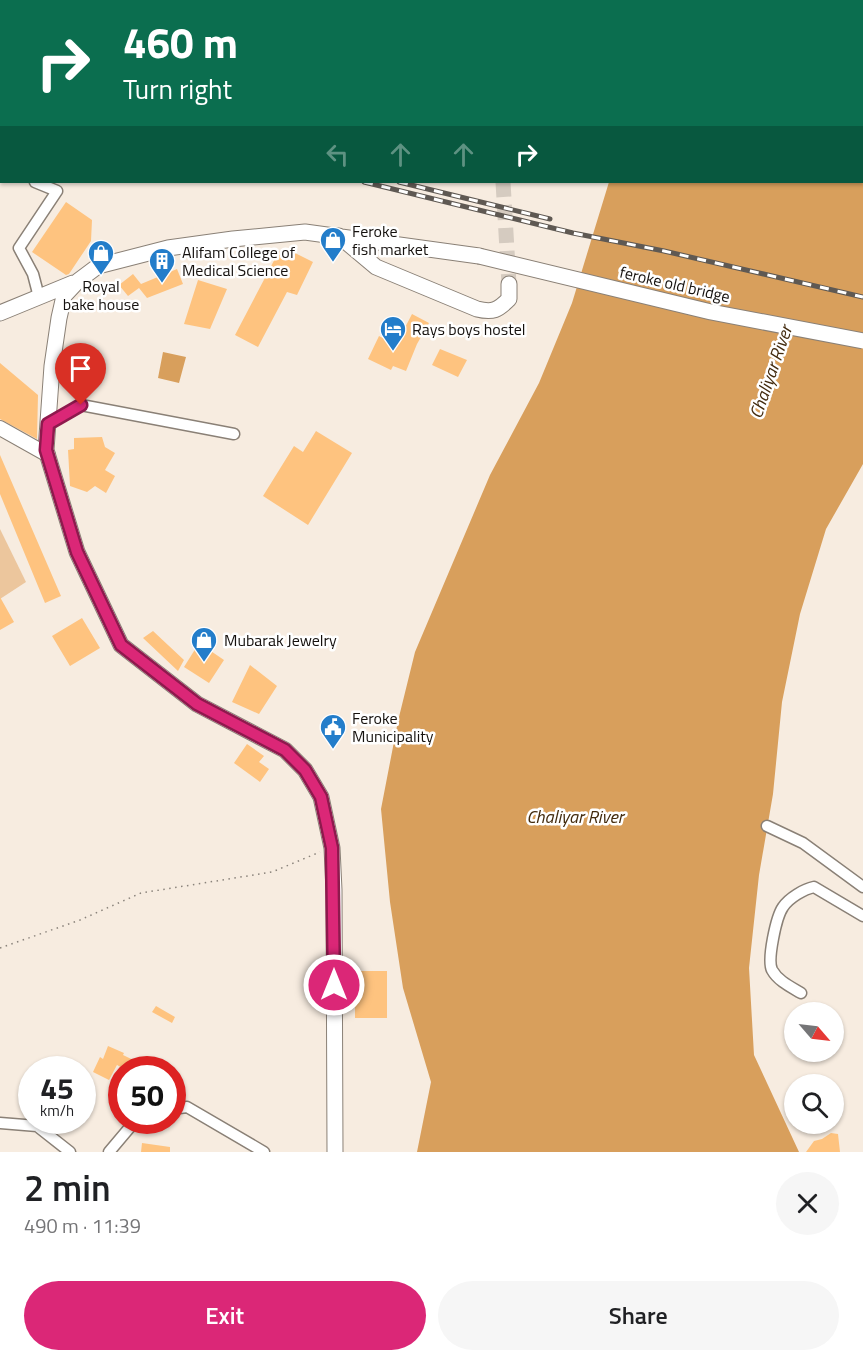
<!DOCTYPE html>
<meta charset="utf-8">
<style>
:root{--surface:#fff;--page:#f6f6f6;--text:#202124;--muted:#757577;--accent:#db2777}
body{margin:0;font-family:"Titillium Web",sans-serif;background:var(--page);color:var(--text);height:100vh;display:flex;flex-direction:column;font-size:22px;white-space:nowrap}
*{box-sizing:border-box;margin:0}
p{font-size:20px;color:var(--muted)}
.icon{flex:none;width:33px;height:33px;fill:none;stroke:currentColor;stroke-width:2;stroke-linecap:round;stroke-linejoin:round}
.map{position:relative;height:1152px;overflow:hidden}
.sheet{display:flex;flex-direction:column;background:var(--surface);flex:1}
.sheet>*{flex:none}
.hud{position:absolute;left:0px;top:0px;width:864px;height:183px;box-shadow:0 2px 4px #0004;background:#0b6e4f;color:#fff;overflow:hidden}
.needle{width:39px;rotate:118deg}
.controls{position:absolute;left:784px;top:1002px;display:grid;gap:12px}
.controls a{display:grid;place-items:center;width:60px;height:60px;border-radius:50%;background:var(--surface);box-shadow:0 2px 4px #0004;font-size:30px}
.speed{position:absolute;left:18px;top:1056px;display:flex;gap:12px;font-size:30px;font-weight:700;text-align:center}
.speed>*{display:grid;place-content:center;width:78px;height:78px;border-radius:50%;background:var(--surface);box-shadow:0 2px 4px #0004;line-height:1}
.speed small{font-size:15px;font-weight:400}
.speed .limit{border:9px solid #d22;background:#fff;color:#111}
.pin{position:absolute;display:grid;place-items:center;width:51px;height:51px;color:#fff;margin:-62px -26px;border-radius:50% 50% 50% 0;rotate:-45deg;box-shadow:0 0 6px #0007}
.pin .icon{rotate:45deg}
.me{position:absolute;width:66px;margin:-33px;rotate:0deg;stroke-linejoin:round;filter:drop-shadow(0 0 4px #0008)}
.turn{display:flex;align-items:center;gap:21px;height:126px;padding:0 24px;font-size:27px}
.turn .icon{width:78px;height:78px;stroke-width:2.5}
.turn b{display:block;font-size:42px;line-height:51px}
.lanes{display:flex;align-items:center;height:57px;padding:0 24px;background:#0003;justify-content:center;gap:30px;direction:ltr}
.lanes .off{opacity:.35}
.round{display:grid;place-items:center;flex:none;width:63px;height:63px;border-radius:32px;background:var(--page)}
.head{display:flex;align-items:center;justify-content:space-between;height:102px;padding:0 24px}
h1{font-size:36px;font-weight:600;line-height:45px}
.button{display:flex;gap:12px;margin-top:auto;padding:12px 24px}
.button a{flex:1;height:69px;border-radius:36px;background:var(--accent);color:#fff;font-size:24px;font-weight:600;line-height:69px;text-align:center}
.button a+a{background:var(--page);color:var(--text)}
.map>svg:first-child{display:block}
.green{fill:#ecc69d}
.water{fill:#d89f5c}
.building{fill:#fec37f}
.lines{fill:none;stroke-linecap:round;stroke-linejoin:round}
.secondary-tunnel{stroke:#d5cbc0;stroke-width:15;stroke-dasharray:15 8;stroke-linecap:butt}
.minor-casing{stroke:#8a8076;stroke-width:13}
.tertiary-casing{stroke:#8a8076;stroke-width:16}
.secondary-casing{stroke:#8a8076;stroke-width:17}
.path{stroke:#8a837b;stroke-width:1.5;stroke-dasharray:1.5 4.5;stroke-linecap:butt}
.minor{stroke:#fff;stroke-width:10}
.tertiary{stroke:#fff;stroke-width:14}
.secondary{stroke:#fff;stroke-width:15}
.rail-casing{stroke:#5f5953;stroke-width:5}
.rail{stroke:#fff;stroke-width:3;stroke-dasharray:9;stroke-linecap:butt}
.secondary-bridge-casing{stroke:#8a8076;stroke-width:17;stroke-linecap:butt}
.secondary-bridge{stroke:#fff;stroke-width:15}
.route-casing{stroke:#8e194d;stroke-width:15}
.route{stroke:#db2777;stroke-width:10}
.labels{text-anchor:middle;stroke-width:5;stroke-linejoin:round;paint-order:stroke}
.poi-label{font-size:16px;fill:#15110e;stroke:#fff;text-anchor:start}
.street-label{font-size:16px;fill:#15110e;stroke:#fff}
.water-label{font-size:18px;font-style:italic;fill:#432b0e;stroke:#fff}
</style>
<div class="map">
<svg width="863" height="1152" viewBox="0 0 863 1152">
<rect width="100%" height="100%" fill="#f7ece0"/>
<path class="green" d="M0 529 26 582 0 599Z"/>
<path class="water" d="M663 0H863V464L826 529 800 614 782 702 773 794 759 875 749 968 754 1055 799 1152H417L431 1082 403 988 390 902 381 809 398 721 415 652 490 475 539 383 572 303 609 182H862V2L663 1Z
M163 352 186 357 179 383 158 378Z"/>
<path class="building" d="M66 202 92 220 91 241 69 274 66 275 32 252Z
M289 250 313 262 297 295 287 292 258 347 235 335 279 251 286 255Z
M177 269 183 284 147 298 139 288 128 296 119 285 133 274 141 284Z
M198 280 227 289 210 329 184 324Z
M412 314 429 323 417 344 406 371 393 366 391 370 368 359 379 336 396 345Z
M440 349 467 360 458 377 432 365Z
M0 363 38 395 37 439 0 419Z
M316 431 352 453 308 525 263 496 294 446 303 452Z
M102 437 105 447 115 453 105 470 115 476 106 493 95 486 87 492 70 486 68 450 74 449V438Z
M0 455 61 596 45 603 0 494Z
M0 597 14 622 0 630Z
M82 618 100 648 70 666 52 636Z
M153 631 184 660 178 671 143 638Z
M199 643 224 660 209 683 184 667Z
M250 665 277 686 259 714 232 702Z
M247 744 264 756 259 762 269 769 260 782 234 763Z
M355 971H387V1018H355Z
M156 1006 175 1017 172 1023 152 1012Z
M108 1046 124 1053 123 1055 154 1070H126L117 1065 109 1080 93 1072 100 1057 103 1059Z
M831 1133 838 1134 840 1152H806L814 1141 822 1139Z
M142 1143 170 1147V1152H141Z"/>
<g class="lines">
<path class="secondary-tunnel" d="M503 182 509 284"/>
<g class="minor-casing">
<path id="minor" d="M152 2 153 0
M0 173H2
M35 182 57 191 19 248 33 274 39 297
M48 424 81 405 234 434
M767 826 803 843 863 887
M801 993C791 987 778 981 772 970 767 960 776 917 783 907 789 898 804 889 814 887L863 916
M172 1109 187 1107 264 1152
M0 1123 37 1126 70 1152
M109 1152 136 1120"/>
</g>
<g class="tertiary-casing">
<path id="tertiary" d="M0 428 48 455"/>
</g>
<g class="secondary-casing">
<path id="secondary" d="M476 0V2
M339 236 376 267 477 309C493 313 498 310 509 299V284
M0 313 73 283
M335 1152 334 890 332 848 321 797 305 770 285 750 197 704 121 645 77 552 46 450 52 366 59 318 64 296 78 281 98 266 168 248 233 239 305 232 479 256"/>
</g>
<path class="path" d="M0 948 80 920 141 893 272 872 320 852"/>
<use href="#minor" class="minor"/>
<use href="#tertiary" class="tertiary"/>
<use href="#secondary" class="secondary"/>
<g class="rail-casing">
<path id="rail" d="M0 100 2 101
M364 182 573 233 664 251 863 297
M399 182 550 219"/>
</g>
<use href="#rail" class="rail"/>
<g class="secondary-bridge-casing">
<path id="secondary-bridge" d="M479 256 711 312 863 341"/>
</g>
<use href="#secondary-bridge" class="secondary-bridge"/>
</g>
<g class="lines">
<g class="route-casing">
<path id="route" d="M81 405 48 424 46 450 77 552 121 645 197 704 285 750 305 770 321 797 332 848 334 985"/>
</g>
<use href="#route" class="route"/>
</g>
<defs>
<g id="shop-pin" transform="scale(1.35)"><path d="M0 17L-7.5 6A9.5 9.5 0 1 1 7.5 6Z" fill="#237dca" stroke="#fff"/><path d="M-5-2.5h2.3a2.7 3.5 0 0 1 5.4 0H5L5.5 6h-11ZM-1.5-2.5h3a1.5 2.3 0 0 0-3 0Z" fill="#fff"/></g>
<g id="building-pin" transform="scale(1.35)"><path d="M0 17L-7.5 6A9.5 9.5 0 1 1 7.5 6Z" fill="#237dca" stroke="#fff"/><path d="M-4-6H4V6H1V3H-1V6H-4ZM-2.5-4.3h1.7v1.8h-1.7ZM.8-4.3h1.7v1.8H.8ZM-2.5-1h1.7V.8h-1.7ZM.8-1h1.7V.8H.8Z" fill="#fff"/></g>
<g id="hotel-pin" transform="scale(1.35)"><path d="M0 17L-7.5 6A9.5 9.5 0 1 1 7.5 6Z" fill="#237dca" stroke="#fff"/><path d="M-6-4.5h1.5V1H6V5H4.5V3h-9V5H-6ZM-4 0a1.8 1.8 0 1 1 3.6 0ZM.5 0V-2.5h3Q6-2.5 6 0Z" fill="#fff"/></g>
<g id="civic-pin" transform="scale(1.35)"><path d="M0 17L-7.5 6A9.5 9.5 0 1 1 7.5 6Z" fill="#237dca" stroke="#fff"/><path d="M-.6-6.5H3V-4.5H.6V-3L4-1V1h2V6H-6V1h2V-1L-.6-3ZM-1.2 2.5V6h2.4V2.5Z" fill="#fff"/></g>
</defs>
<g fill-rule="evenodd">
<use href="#shop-pin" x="333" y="240"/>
<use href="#shop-pin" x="101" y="253"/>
<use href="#building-pin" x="162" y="261"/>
<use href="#hotel-pin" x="393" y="329"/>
<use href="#shop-pin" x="204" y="640"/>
<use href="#civic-pin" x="333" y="727"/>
</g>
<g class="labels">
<g class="poi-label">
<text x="352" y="237">Feroke<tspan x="352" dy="18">fish market</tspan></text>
<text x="182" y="258">Alifam College of<tspan x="182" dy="18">Medical Science</tspan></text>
<text x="101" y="292" text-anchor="middle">Royal<tspan x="101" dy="18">bake house</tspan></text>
<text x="412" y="335">Rays boys hostel</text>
<text x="224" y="646">Mubarak Jewelry</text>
<text x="352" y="724">Feroke<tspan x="352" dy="18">Municipality</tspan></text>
</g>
<g class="street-label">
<text transform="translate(675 284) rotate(13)" y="6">feroke old bridge</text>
</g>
<g class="water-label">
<text transform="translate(771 372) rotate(-71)" y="6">Chaliyar River</text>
<text x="575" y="823">Chaliyar River</text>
</g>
</g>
</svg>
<div class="controls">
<a><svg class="needle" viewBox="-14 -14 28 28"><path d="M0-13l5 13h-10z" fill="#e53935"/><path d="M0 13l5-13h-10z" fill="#757577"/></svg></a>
<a><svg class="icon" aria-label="search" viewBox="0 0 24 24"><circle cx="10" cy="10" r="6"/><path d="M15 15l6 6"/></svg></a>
</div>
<div class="speed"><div>45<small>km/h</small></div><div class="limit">50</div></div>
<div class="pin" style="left:81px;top:405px;background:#d93025"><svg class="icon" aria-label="arrive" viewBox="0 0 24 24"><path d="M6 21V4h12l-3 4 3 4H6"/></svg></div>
<svg class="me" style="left:334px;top:985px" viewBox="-20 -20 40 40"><circle r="17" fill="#db2777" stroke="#fff" stroke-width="3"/><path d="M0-11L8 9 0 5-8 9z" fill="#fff"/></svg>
<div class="hud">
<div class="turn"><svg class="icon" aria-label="right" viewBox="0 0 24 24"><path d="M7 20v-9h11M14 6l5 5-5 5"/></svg><div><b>460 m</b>Turn right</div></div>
<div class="lanes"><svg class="icon off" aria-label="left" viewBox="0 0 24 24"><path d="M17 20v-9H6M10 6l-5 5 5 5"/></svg><svg class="icon off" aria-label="ahead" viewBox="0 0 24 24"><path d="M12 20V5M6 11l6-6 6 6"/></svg><svg class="icon off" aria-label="ahead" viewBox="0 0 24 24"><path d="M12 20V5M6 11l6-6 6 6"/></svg><svg class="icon" aria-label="right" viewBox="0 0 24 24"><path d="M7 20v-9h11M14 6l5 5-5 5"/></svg></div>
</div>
</div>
<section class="sheet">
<div class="head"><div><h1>2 min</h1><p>490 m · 11:39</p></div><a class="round"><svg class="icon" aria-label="close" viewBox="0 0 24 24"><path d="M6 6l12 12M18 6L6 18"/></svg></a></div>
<div class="button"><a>Exit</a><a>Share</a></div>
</section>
